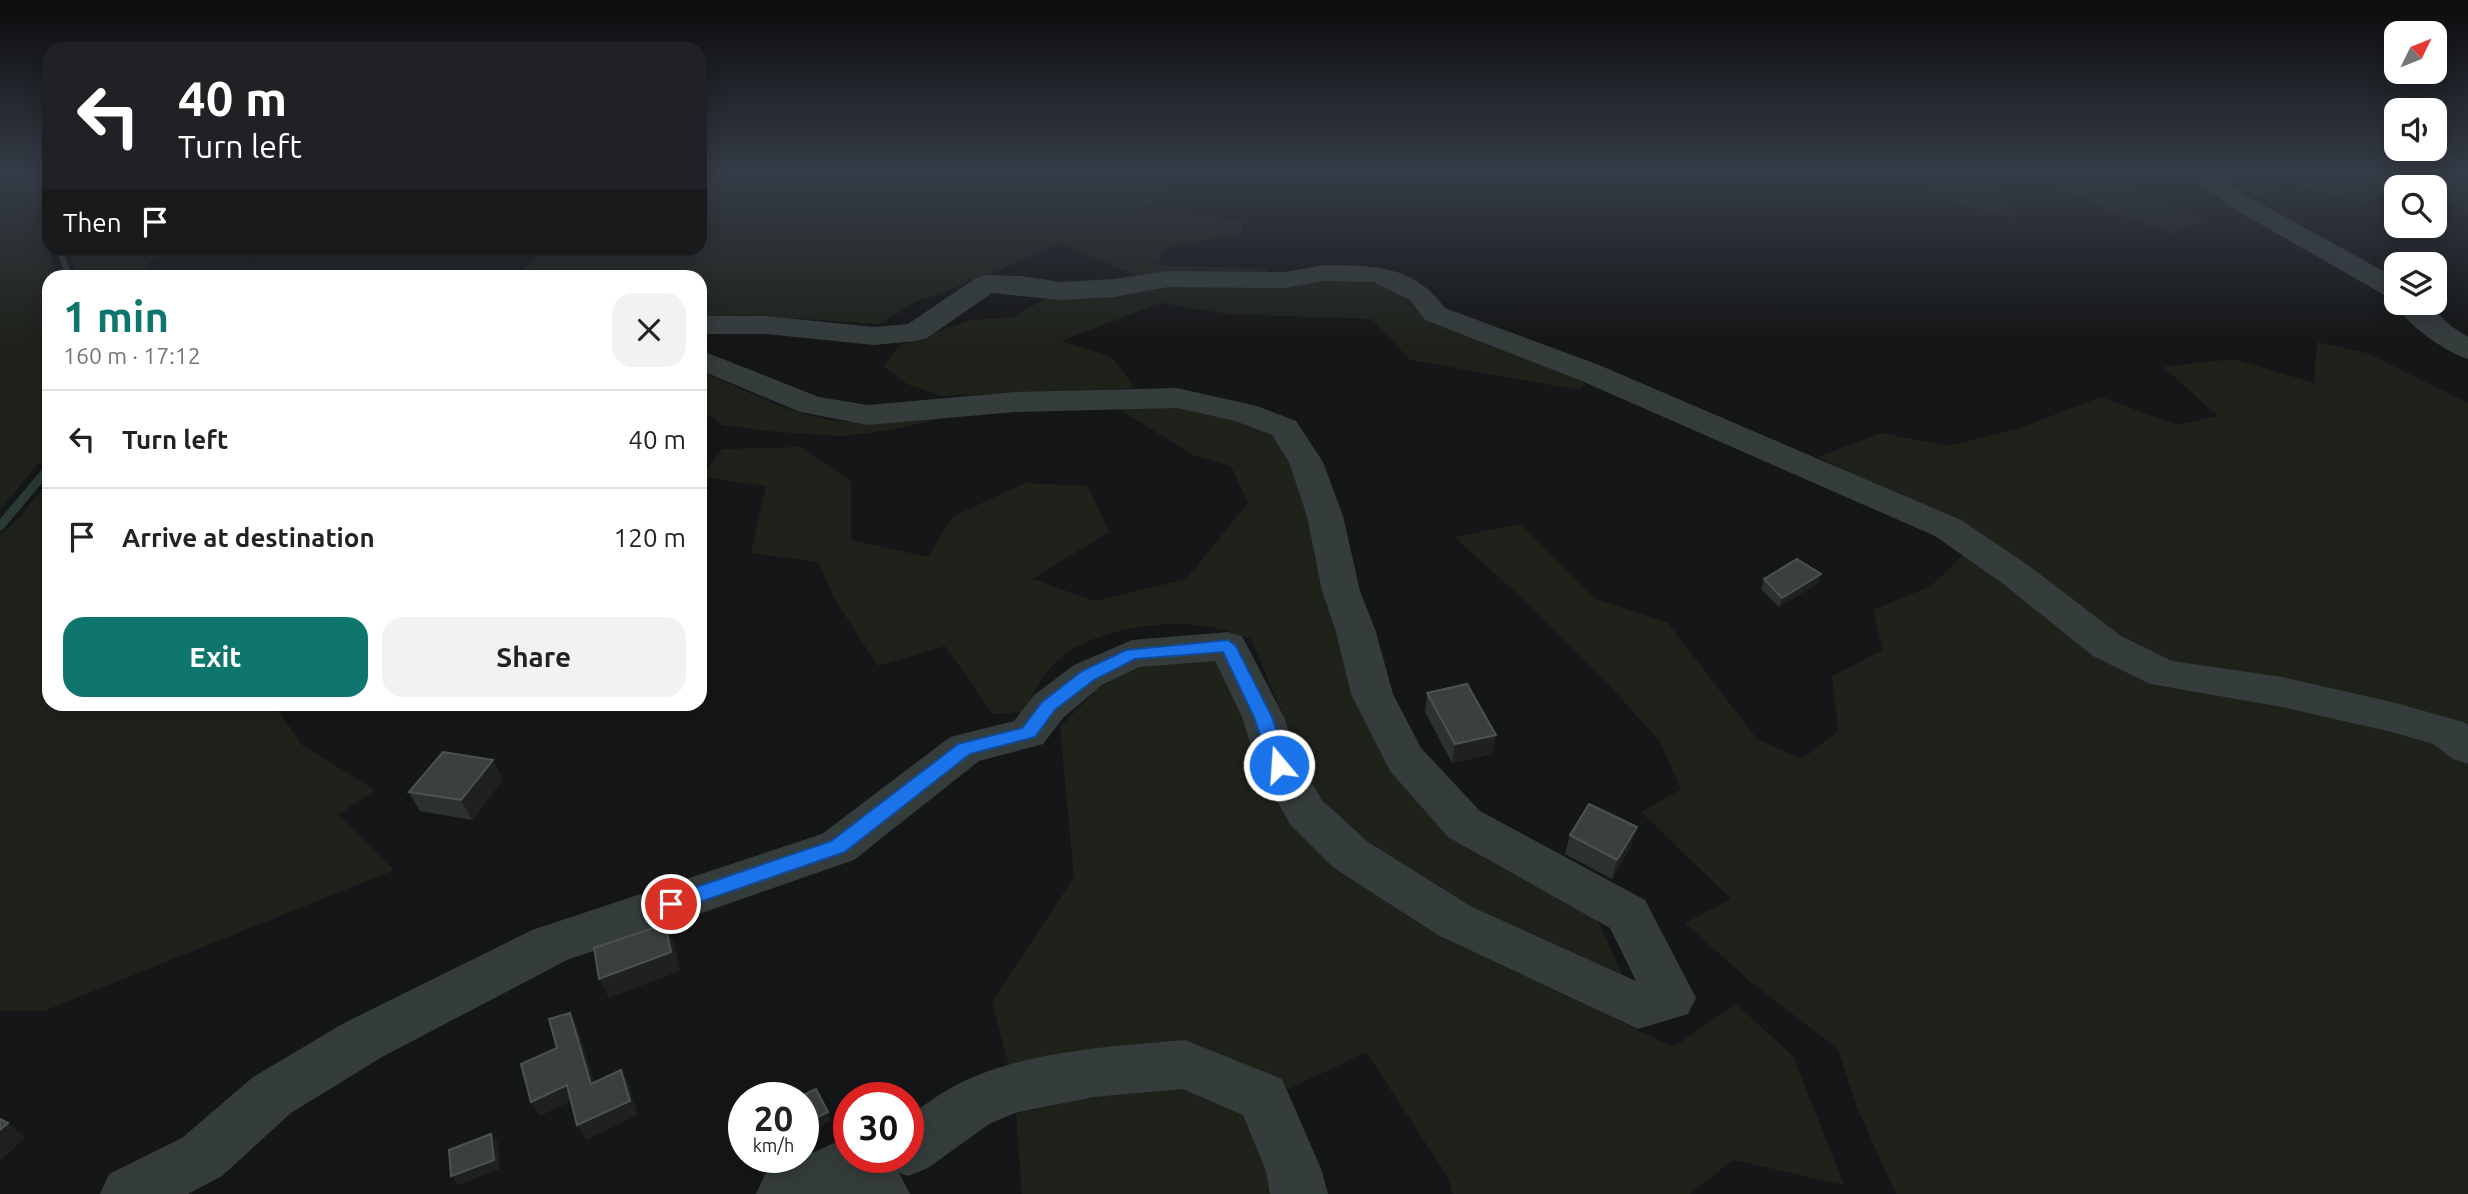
<!DOCTYPE html>
<meta charset="utf-8">
<style>
:root{--surface:#fff;--page:#f2f2f2;--text:#222;--muted:#767676;--line:#e0e0e0;--accent:#0f766e}
body{margin:0;font-family:Ubuntu,sans-serif;background:var(--page);color:var(--text);height:100vh;display:flex;flex-direction:column;font-size:26px;white-space:nowrap}
*{box-sizing:border-box;margin:0}
p{font-size:23px;color:var(--muted)}
.icon{flex:none;width:38px;height:38px;fill:none;stroke:currentColor;stroke-width:2;stroke-linecap:round;stroke-linejoin:round}
.map{position:relative;flex:1;overflow:hidden}
.panel{position:absolute;left:42px;top:270px;width:665px;height:441px;display:flex;flex-direction:column;background:var(--surface);border-radius:21px;box-shadow:0 4px 18px #0003}
.panel>*{flex:none}
.top-card{position:absolute;left:42px;top:42px;width:665px;height:214px;border-radius:21px;box-shadow:0 4px 18px #0003;background:#202124;color:#fff;overflow:hidden}
.needle{width:46px;rotate:47deg}
.tools{position:absolute;left:2384px;top:21px;display:grid;gap:14px}
.tools a{display:grid;place-items:center;width:63px;height:63px;border-radius:14px;background:var(--surface);box-shadow:0 4px 18px #0003;font-size:35px}
.speed{position:absolute;left:728px;top:1082px;display:flex;gap:14px;font-size:35px;font-weight:700;text-align:center}
.speed>*{display:grid;place-content:center;width:91px;height:91px;border-radius:50%;background:var(--surface);box-shadow:0 4px 18px #0003;line-height:1}
.speed small{font-size:18px;font-weight:400}
.speed .limit{border:10px solid #d22;background:#fff;color:#111}
.pin{position:absolute;display:grid;place-items:center;width:60px;height:60px;color:#fff;margin:-30px;border:4px solid #fff;border-radius:50%;box-shadow:0 2px 7px #0007}
.me{position:absolute;width:77px;margin:-38px;rotate:342deg;stroke-linejoin:round;filter:drop-shadow(0 0 5px #0008)}
.turn{display:flex;align-items:center;gap:24px;height:147px;padding:0 21px;font-size:32px}
.turn .icon{width:91px;height:91px;stroke-width:2.5}
.turn b{display:block;font-size:49px;line-height:60px}
.then{display:flex;align-items:center;height:66px;padding:0 21px;background:#0003;gap:14px;font-size:26px}
.round{display:grid;place-items:center;flex:none;width:74px;height:74px;border-radius:21px;background:var(--page)}
.headline{display:flex;align-items:center;justify-content:space-between;height:119px;padding:0 21px}
h1{font-size:42px;font-weight:700;line-height:52px;color:var(--accent)}
.action{display:flex;gap:14px;margin-top:auto;padding:14px 21px}
.action a{flex:1;height:80px;border-radius:21px;background:var(--accent);color:#fff;font-size:28px;font-weight:700;line-height:80px;text-align:center}
.action a+a{background:var(--page);color:var(--text)}
ul{padding:0;list-style:none}
li{display:flex;align-items:center;gap:21px;height:98px;padding:0 21px;border-top:2px solid var(--line)}
li div{flex:1}
li b{display:block;font-size:26px}
li em{font-style:normal}
.map>svg:first-child{display:block}
.green{fill:#1f221b}
.lines{fill:none;stroke-linecap:round;stroke-linejoin:round}
.stream-far1{stroke:#2a3b34;stroke-width:6}
.stream{stroke:#2a3b34;stroke-width:9}
.minor{fill:#353c3c;fill-rule:evenodd}
.wall{fill:#2e3132}
.shaded-wall{fill:#1f2021}
.building{fill:#3b3f40;stroke:#4c5252;stroke-width:2}
.route{fill:#1a73e8;stroke:#114b97;stroke-width:2}
</style>
<div class="map">
<svg width="2468" height="1194" viewBox="0 0 2468 1194">
<rect width="100%" height="100%" fill="#151617"/>
<path class="green" d="M0 173H49L48 249 58 276H49V457L36 466 0 510Z
M700 173H1199L1173 175 1145 209 1242 221 1241 235 1167 246 1157 265 1269 269 1264 273 1140 277 1059 243 991 274 916 302 879 324 743 315 700 318V276H516L545 249 700 248Z
M1916 173H1970L2001 192 2013 217 1953 203 1928 179Z
M2031 173H2096L2204 221 2171 234 2107 209Z
M2224 173H2468V211L2434 200V187H2394L2365 203 2285 182 2258 199Z
M67 249V248L178 249 147 263 148 276H78Z
M1328 277 1372 281 1588 378 1579 390 1410 360 1371 319 1228 314 1160 303 1061 341 1112 357 1135 388 941 396 907 384 883 366 900 345 971 320 1013 317 1047 298 1170 285Z
M2317 342 2367 353 2468 403V735L2168 667 2117 644 1959 525 1818 457 1881 433 1948 446 2017 429 2101 397 2177 425 2218 416 2163 367 2233 359 2314 383Z
M700 371C740 387 788 414 831 420 869 425 910 419 948 417L892 430 842 436 777 432 721 425 700 408Z
M1173 401 1276 430 1312 516 1326 605 1394 771 1597 919 1627 985 1467 910 1370 846 1317 795 1251 639C1238 635 1224 629 1210 627 1167 618 1099 629 1064 655 1045 669 1034 692 1023 712L993 714 945 646 878 666 835 600 818 562 751 553 766 486 701 477 722 449 801 447 851 481V540L928 557 952 517 1025 483 1088 486 1109 532 1032 579 1095 601 1186 579 1248 503 1231 466 1193 455 1109 403Z
M49 480V704H274L302 745 375 790 338 815 394 870 44 1011H0V535L19 518Z
M1521 524 1596 599 1668 623 1757 739 1802 759 1838 731 1832 676 1883 650 1873 610 1931 586 1964 554 2101 657 2163 687 2280 703 2424 739 2468 765V1194H1896L1857 1108 1838 1049 1752 983 1685 923 1731 899 1641 812 1681 789 1660 742 1603 678 1524 600 1454 537Z
M1214 659 1257 748 1274 800 1322 853 1529 977 1673 1047 1736 1004 1793 1056 1844 1185 1733 1160 1690 1194H1453L1448 1177 1366 1052 1289 1089 1193 1047 1011 1073 992 1002 1074 877 1060 727 1095 691 1137 663Z
M1178 1082 1246 1112 1284 1194H1022L1016 1114 1111 1092Z"/>
<g class="lines">
<path class="stream-far1" d="M59 248 69 276"/>
<path class="stream" d="M0 526 49 468"/>
<path class="minor" d="M2189 173H2217L2247 196 2396 278V299L2386 296 2229 206Z
M1324 265C1375 266 1412 264 1445 308L1599 365 1961 520 2028 565 2121 636 2172 661 2282 677 2392 702 2463 722 2468 725V764L2453 759 2433 744 2392 732 2282 707 2150 684 2093 656 2002 583 1935 536 1577 379 1425 320 1410 300 1373 282 1324 281 1284 288 1168 287 1114 297 1061 300 992 293 927 338 916 341 874 345 766 334H700V316H766L874 327 908 324 976 278 986 275 1021 276 1061 282 1114 279 1168 271 1284 272Z
M2396 301 2426 303 2451 326 2468 337V359C2449 354 2398 320 2396 301Z
M700 350 819 397 868 405 1015 392 1177 388 1257 406 1296 421 1323 462 1343 516 1360 591 1376 632 1393 694 1421 748 1480 811 1645 900 1696 998 1688 1014 1638 1029 1438 935 1334 868 1290 824 1257 765 1242 717 1215 661 1139 667 1102 685 1064 717 1043 744 979 761 854 860 567 960 382 1057 291 1113 222 1176 188 1194H100L109 1174 182 1138 253 1077 344 1023 532 930 822 834 950 737 1014 721 1034 695 1074 665 1132 640 1228 632 1242 636 1284 717 1300 763 1322 800 1368 842 1472 907 1636 981 1610 928 1448 837 1390 771 1351 694 1336 632 1322 591 1307 516 1289 462 1272 435 1235 421 1177 408 1015 412 868 425 800 412 700 370Z
M1185 1040 1282 1079 1322 1171 1328 1194H1270L1266 1171 1243 1115 1183 1089 1094 1097 1015 1113 989 1124 928 1168 908 1176 899 1173 910 1194H756L765 1174 843 1139 849 1141V1157H877L886 1163 883 1157H908V1116C922 1107 935 1097 949 1089 1012 1052 1112 1046 1185 1040Z"/>
</g>
<path class="wall" d="M1821 574 1818 583 1779 607 1761 589 1764 579Z
M1427 693 1496 735 1492 754 1452 763 1425 712Z
M503 779 472 820 420 811 409 792Z
M1637 827 1631 846 1612 879 1565 854 1570 835Z"/>
<path class="shaded-wall" d="M1821 574 1818 583 1779 607 1782 598Z
M1496 735 1492 754 1452 763 1455 744Z
M493 760 503 779 472 820 461 800Z
M1637 827 1631 846 1612 879 1617 860Z
M665 924 674 943 680 971 609 998 599 979Z
M570 1013 578 1028 599 1098 591 1084Z
M621 1070 629 1085 638 1115 586 1140 577 1125Z
M567 1085 575 1099 540 1116 531 1102Z
M828 1112 831 1121 803 1135V1124Z
M8 1123 25 1138 0 1161V1130Z
M491 1134 498 1143 500 1169 458 1185 451 1176Z"/>
<path class="building" d="M1797 559 1821 574 1782 598 1764 579Z
M1467 684 1496 735 1455 744 1427 693Z
M443 752 493 760 461 800 409 792Z
M1589 804 1637 827 1617 860 1570 835Z
M665 924 671 952 599 979 594 948Z
M570 1013 591 1084 621 1070 630 1101 577 1125 567 1085 531 1102 521 1064 557 1048 549 1019Z
M816 1089 828 1112 803 1124V1097H799Z
M0 1119 8 1123 0 1130Z
M491 1134 494 1160 451 1176 449 1150Z"/>
<linearGradient id="sky" x2="0" y2="1"><stop stop-color="#0c0c0d"/><stop offset="0.51" stop-color="#353c47"/><stop offset="1" stop-color="#353c47" stop-opacity="0"/></linearGradient>
<rect width="2468" height="340" fill="url(#sky)"/>
<path class="route" d="M1228 640 1236 646 1272 717 1288 765 1285 770H1272L1270 765 1254 717 1223 652 1135 659 1094 680 1055 710 1035 737 970 754 845 852 671 912 664 909 661 904 664 898 831 841 958 744 1022 728 1042 702 1082 671 1126 650Z"/>
</svg>
<div class="tools">
<a><svg class="needle" viewBox="-14 -14 28 28"><path d="M0-13l5 13h-10z" fill="#e53935"/><path d="M0 13l5-13h-10z" fill="#767676"/></svg></a>
<a><svg class="icon" aria-label="sound" viewBox="0 0 24 24"><path d="M4 9h4l5-4v14l-5-4H4zM17 9q2 3 0 6"/></svg></a>
<a><svg class="icon" aria-label="search" viewBox="0 0 24 24"><circle cx="10" cy="10" r="6"/><path d="M15 15l6 6"/></svg></a>
<a><svg class="icon" aria-label="layers" viewBox="0 0 24 24"><path d="M12 4l9 5-9 5-9-5zM3 14l9 5 9-5"/></svg></a>
</div>
<div class="speed"><div>20<small>km/h</small></div><div class="limit">30</div></div>
<div class="pin" style="left:671px;top:904px;background:#d93025"><svg class="icon" aria-label="arrive" viewBox="0 0 24 24"><path d="M6 21V4h12l-3 4 3 4H6"/></svg></div>
<svg class="me" style="left:1279px;top:765px" viewBox="-20 -20 40 40"><circle r="17" fill="#1a73e8" stroke="#fff" stroke-width="3"/><path d="M0-11L8 9 0 5-8 9z" fill="#fff"/></svg>
<div class="top-card">
<div class="turn"><svg class="icon" aria-label="left" viewBox="0 0 24 24"><path d="M17 20v-9H6M10 6l-5 5 5 5"/></svg><div><b>40 m</b>Turn left</div></div>
<div class="then">Then<svg class="icon" aria-label="arrive" viewBox="0 0 24 24"><path d="M6 21V4h12l-3 4 3 4H6"/></svg></div>
</div>
<section class="panel">
<div class="headline"><div><h1>1 min</h1><p>160 m · 17:12</p></div><a class="round"><svg class="icon" aria-label="close" viewBox="0 0 24 24"><path d="M6 6l12 12M18 6L6 18"/></svg></a></div>
<ul>
<li><svg class="icon" aria-label="left" viewBox="0 0 24 24"><path d="M17 20v-9H6M10 6l-5 5 5 5"/></svg><div><b>Turn left</b></div><em>40 m</em></li>
<li><svg class="icon" aria-label="arrive" viewBox="0 0 24 24"><path d="M6 21V4h12l-3 4 3 4H6"/></svg><div><b>Arrive at destination</b></div><em>120 m</em></li>
</ul>
<div class="action"><a>Exit</a><a>Share</a></div>
</section>
</div>
